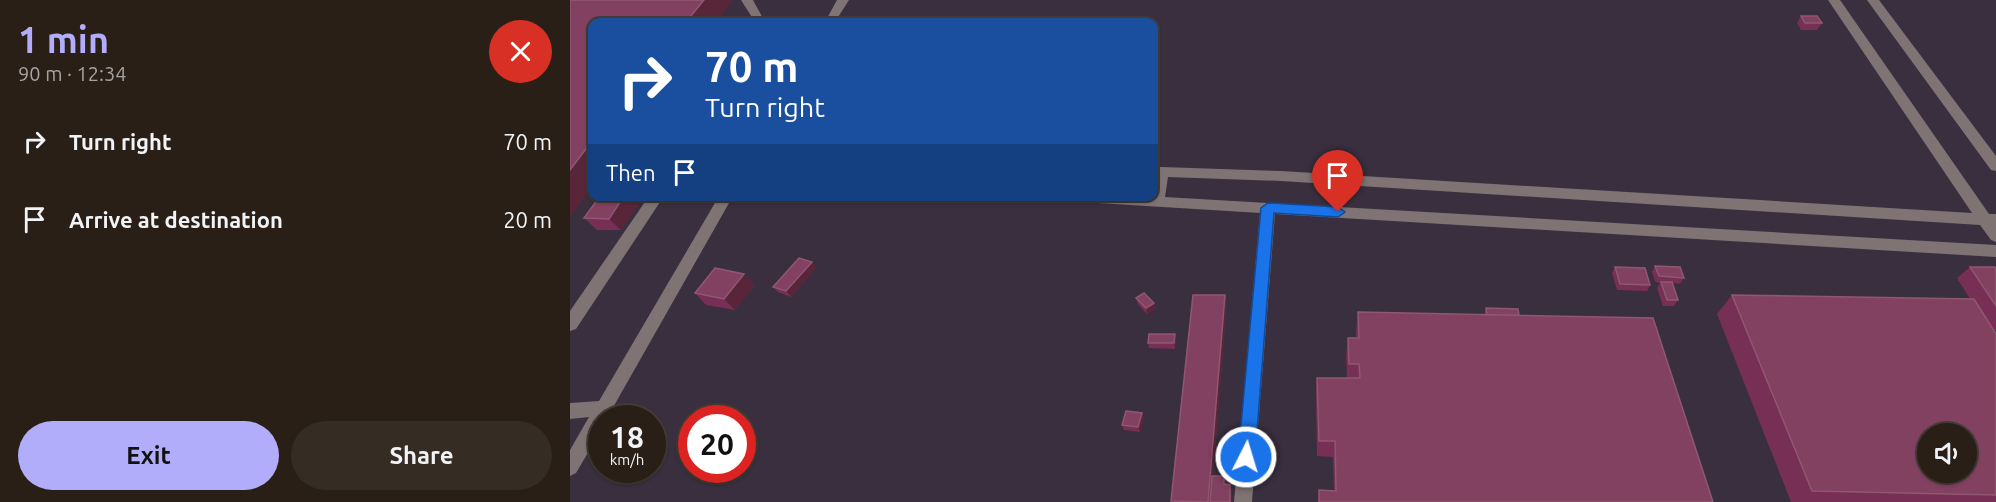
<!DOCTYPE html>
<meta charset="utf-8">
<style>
:root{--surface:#291f16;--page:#352c23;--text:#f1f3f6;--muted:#a5a2a1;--line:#453d35;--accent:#b1adfa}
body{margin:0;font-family:Ubuntu,sans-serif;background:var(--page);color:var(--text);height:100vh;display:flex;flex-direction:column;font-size:22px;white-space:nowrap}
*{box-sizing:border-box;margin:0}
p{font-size:20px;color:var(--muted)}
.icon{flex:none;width:33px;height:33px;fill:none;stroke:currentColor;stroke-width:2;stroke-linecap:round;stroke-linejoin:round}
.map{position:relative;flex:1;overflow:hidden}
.drawer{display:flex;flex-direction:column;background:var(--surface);width:570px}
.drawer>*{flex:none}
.hud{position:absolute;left:18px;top:18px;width:570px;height:183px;border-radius:12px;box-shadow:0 2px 4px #0004,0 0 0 2px var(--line);background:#1a4fa0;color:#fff;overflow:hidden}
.buttons{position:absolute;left:1347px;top:423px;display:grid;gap:12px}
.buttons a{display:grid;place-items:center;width:60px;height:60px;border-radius:50%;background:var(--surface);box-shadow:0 2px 4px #0004,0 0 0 2px var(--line);font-size:30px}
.speed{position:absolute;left:18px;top:405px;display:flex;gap:12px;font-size:30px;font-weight:700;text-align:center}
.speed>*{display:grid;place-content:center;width:78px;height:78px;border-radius:50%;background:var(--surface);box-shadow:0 2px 4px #0004,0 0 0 2px var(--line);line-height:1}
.speed small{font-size:15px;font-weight:400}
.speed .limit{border:9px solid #d22;background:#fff;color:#111}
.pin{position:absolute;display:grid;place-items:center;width:51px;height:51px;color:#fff;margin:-62px -26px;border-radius:50% 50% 50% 0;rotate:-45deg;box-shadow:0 0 6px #0007}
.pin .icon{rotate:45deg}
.me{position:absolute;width:66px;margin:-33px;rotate:5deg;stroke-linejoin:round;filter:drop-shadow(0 0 4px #0008)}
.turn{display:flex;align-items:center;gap:21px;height:126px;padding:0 18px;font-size:27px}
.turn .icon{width:78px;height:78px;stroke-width:2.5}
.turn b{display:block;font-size:42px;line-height:51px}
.then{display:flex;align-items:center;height:57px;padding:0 18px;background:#0003;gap:12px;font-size:22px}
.round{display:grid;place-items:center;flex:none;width:63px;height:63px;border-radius:32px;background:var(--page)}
.summary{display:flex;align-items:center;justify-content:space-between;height:102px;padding:0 18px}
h1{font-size:36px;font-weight:700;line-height:45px;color:var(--accent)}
.primary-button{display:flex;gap:12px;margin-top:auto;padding:12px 18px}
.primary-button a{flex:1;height:69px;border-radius:36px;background:var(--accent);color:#111;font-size:24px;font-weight:700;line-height:69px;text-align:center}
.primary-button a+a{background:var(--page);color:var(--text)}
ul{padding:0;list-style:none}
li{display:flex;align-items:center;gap:18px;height:78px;padding:0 18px}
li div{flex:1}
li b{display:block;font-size:22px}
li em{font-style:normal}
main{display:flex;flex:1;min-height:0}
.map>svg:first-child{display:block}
.industrial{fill:#392f3f;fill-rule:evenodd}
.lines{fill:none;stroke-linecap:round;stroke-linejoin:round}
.minor{fill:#7f7473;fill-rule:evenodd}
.wall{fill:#772f55}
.shaded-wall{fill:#592539}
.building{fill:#824161;stroke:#905772;stroke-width:1.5;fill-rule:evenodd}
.route{fill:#1a73e8;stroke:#114b97;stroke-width:1.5}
</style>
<main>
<section class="drawer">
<div class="summary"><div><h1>1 min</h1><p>90 m · 12:34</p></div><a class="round" style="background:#d93025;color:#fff"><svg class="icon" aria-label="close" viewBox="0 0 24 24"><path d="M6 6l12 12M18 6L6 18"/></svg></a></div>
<ul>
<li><svg class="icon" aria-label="right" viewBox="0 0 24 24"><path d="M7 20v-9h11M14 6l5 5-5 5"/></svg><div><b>Turn right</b></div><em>70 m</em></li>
<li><svg class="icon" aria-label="arrive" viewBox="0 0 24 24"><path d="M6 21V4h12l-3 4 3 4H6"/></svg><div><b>Arrive at destination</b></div><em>20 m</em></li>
</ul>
<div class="primary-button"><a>Exit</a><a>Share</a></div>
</section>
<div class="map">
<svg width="1426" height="502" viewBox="0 0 1426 502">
<rect width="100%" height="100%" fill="#37291d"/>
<path class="industrial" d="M0 0H1426V502H0ZM22 22H584V196H22ZM32 418H82V470H32ZM122 418H172V470H122ZM1358 434H1396V472H1358Z"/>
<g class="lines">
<path class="minor" d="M171 0H183L195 22H185Z
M267 0H279L265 22H255Z
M1258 0H1270L1419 214H1426V242L1421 240 1410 225 711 181 598 177 595 197 1426 245V257L705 214 682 502H664L690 213 495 201 488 196H584V167H592L711 171 1402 213Z
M1297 0H1309L1426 156V171L1421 170Z
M79 196H94L6 329 0 331V311Z
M149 196H163L37 418H32V429L6 473 0 476V450L19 417 0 419V403L29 401Z"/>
</g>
<path class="wall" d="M1231 16 1252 23 1247 30H1231L1227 23Z
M74 197 51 230H27L14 218Z
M1085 266 1114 278 1110 284 1102 283 1108 300 1104 306H1093L1087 288 1090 283 1085 282 1082 272Z
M1045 267 1080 285 1077 291 1047 290 1042 273Z
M1400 267 1426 269V330H1423L1426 334V502H1221L1147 314 1162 295 1400 299 1387 278Z
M246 268 221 297 208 292 203 287Z
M185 285 165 310 136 305 125 293Z
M655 295 656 311 643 476 655 484 660 485 662 493 661 502H601Z
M566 298 584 303 585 309 577 314 568 304Z
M916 308 949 315 1143 502H748L749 490 764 491 763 457 747 456 746 395 747 378H777L776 356 778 338H786V331L788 312 914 315Z
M606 339 605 349 579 348 578 343Z
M572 413 574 418 570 432 554 430 552 425Z"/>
<path class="shaded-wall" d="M134 0H163L146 22H116Z
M22 141V187L0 217V170Z
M54 196 74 197 51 230 39 219Z
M242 262 246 268 221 297 216 291Z
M174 274 185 285 165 310 154 299Z
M655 295 656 311 641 502H638Z
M584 303 585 309 577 314 576 308Z
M605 334 606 339 605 349 604 343Z
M572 413 574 418 570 432 568 427Z
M660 485 662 493 661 502H660Z"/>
<path class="building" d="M0 0H134L116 22H22V141L0 170Z
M1231 16H1247L1252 23H1235Z
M136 19H179L176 22H133Z
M30 196H54L39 219 14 218Z
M229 258 242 262 216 291 203 287Z
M1085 266 1110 267 1114 278 1089 276Z
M1045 267 1075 268 1080 285 1050 284Z
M1400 267H1425L1426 269V306Z
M145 268 174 274 154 299 125 293Z
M1091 282H1102L1108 300H1097Z
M574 293 584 303 576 308 566 298Z
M623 295H655L638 502 601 501Z
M1162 295 1404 299 1426 334V495L1242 491ZM1358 434H1396V472H1358Z
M916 308 948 309 949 315H917Z
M788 312 1083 318 1143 502H749V490L766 491 765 441H749L747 378H790L789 364H779L778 338H789Z
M579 334H605L604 343H578Z
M556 411 572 413 568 427 552 425Z
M642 476H654V484L660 485V502H640Z"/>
<path class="route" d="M698 203 768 207 775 212 768 217 704 213 685 457 682 463 676 465 671 463 668 457 691 208Z"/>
</svg>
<div class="buttons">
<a><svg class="icon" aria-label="sound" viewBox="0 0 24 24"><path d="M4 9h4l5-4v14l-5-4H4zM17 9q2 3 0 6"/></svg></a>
</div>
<div class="speed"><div>18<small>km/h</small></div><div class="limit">20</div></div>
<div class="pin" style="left:768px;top:212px;background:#d93025"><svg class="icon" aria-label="arrive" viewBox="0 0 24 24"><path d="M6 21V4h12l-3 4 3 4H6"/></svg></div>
<svg class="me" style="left:676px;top:457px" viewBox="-20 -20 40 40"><circle r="17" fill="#1a73e8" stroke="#fff" stroke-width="3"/><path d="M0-11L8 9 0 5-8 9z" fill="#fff"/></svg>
<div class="hud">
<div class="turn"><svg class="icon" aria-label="right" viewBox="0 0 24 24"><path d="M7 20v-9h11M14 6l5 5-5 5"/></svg><div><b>70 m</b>Turn right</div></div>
<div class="then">Then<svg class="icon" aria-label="arrive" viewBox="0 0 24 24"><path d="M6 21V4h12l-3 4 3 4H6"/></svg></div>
</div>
</div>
</main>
